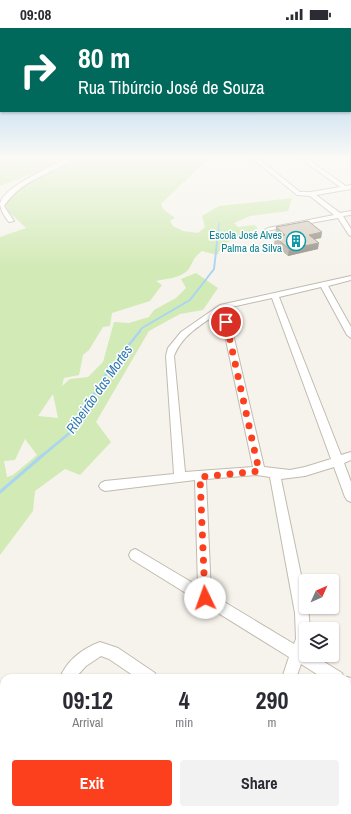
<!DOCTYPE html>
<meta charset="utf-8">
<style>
:root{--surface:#fff;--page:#f2f2f3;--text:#2b2b33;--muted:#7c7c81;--accent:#fc3f1d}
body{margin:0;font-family:"Archivo Narrow",sans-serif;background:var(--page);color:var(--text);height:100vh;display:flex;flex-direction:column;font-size:15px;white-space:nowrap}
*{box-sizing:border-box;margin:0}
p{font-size:13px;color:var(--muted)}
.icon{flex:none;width:22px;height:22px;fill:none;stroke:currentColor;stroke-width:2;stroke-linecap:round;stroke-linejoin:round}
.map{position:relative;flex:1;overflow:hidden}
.side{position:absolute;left:0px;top:646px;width:351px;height:140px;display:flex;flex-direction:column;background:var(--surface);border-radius:12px 12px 0 0;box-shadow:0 1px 3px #0004}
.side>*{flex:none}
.hud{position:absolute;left:0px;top:0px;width:351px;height:84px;box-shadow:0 1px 3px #0004;background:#00695c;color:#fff;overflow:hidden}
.needle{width:26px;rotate:45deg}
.buttons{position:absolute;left:299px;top:546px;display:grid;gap:8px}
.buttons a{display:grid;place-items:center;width:40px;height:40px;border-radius:4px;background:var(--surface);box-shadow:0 1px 3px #0004;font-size:20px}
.pin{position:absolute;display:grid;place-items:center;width:34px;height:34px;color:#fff;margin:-17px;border:2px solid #fff;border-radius:50%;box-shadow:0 1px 4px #0007}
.me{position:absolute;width:44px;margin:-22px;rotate:357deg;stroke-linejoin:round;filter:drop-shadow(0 0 3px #0008)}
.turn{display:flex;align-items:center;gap:14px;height:84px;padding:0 12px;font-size:18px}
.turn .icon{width:52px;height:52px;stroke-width:2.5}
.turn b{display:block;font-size:28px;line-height:34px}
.eta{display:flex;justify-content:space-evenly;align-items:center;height:68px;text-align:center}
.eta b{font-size:24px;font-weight:700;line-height:28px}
.cta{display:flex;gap:8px;margin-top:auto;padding:8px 12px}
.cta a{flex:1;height:46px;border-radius:4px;background:var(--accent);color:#fff;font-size:16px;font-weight:700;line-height:46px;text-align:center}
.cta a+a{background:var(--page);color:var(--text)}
.status{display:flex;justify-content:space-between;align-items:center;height:28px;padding:0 20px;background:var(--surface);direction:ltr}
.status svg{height:11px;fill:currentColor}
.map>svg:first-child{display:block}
.green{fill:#d2eab5;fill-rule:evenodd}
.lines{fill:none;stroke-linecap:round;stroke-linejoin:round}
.stream-far3{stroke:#a9d4f2;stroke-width:1.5}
.stream-far2{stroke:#a9d4f2;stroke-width:2}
.stream-far1{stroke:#a9d4f2;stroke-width:2.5}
.stream{stroke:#a9d4f2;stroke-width:3}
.minor-casing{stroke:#c2bbae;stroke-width:2}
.minor{fill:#fff;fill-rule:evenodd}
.wall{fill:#bab2a6}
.shaded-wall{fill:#979187}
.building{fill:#d8cfc1;stroke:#979187}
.route{stroke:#fc3f1d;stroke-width:7;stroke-dasharray:0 12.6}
.labels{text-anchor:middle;stroke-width:3;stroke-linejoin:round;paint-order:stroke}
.far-culture-label{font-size:11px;fill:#0d838f;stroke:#fff;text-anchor:end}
.water-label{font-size:14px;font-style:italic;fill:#2e7ab2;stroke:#fff}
</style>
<div class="status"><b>09:08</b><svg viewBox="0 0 49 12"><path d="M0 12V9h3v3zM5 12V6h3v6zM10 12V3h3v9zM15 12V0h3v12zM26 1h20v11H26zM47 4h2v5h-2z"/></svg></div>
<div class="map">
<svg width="351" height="786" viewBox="0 0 351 786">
<rect width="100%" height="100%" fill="#f6f3ec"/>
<path class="green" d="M0 131H68L0 158Z
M75 131H208L161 176 163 181 175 190 170 193 173 198 183 203 198 205 205 199 202 188 219 178 292 170 288 183 250 188 234 195 238 199 254 197 258 200 224 216 217 227 202 223C191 231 193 237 187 243 180 250 165 251 156 253L162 257 150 273 112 285 110 298 103 299 89 322 83 327 79 347 64 350 62 358 70 351 88 349 103 334 114 294 129 295 149 289 154 282 176 270 186 260 181 251 196 245 218 260 203 282 180 286 149 303 96 394 111 414 80 447 65 441 35 463 33 483 0 527V209L26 200 9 184 5 176C20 154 51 143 75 131ZM53 366 58 390 38 388ZM25 411 37 427 13 447 7 449 4 433 15 432Z"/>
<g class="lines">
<path class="stream-far3" d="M218 207 219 195"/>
<path class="stream-far2" d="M139 304 142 300 190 272 214 241 218 206"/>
<path class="stream-far1" d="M43 427 72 403 108 343 140 303"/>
<path class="stream" d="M0 464 44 426"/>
<g class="minor-casing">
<path id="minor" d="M66 131H73C49 148 23 150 4 178L14 193 9 194C5 189 0 182 0 175 5 158 50 139 66 131Z
M253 131H259L300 164H311L340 159 301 131H307L346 158 351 157V161L316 167 340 185 351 183V187L343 188 351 201V208L349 207 338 190 266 203 265 202 268 200 334 187 310 168 297 167Z
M348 131H351V134Z
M351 248V252L328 258 351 299V310L347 307 321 259 279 269 341 427 351 424V432L344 435 351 454V474L347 472 345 469 334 439 305 448 281 451 306 571V579H308L310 601H306V627H313L342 645 344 650 347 649 351 650V665L347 664V650H323L301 636 296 650H282L289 629 131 531 129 527 131 523 135 521 139 523 198 558 195 452 105 463 101 461 99 458 101 455 105 453 174 446 166 328 168 320 181 304 220 277ZM272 270 331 431 305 439 290 442 264 439 227 280ZM220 284 253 439 185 444 174 328C182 307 202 296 220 284ZM257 447 270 449 295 585 296 611 294 616 211 566 206 451Z
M100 614 118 620 155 645 157 650H137L109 631 101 628 86 638 75 650H60C67 632 82 621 100 614Z
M4 753V775L0 777V754Z
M347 777 351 780V786H332L330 782H347Z
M111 782H132L134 786H113Z
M225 782H243L242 786H224Z"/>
</g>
<use href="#minor" class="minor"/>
</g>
<path class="wall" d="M276 199 322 204 321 210 315 211 318 221 288 228 274 216 275 209H278L275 205Z"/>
<path class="shaded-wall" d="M322 204 321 210 308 213 309 207Z
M319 215 318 221 288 228 289 221Z"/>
<path class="building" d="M308 193 322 204 309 207 319 215 289 221 275 209 285 207 276 199Z"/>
<linearGradient id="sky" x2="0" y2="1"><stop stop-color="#8fc1ec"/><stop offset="0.54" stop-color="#fbfaf6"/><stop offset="1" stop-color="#fbfaf6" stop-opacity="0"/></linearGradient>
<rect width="351" height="241" fill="url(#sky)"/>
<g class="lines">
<path class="route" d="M205 570 200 449 259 443 226 294"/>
</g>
<defs>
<g id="building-ring" transform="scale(1)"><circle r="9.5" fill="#fff" stroke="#0f9aa8" stroke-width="1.5"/><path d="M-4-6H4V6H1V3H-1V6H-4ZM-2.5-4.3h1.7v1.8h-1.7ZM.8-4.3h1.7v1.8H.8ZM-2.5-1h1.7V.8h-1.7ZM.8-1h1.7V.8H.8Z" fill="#0f9aa8"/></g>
</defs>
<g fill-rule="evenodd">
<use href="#building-ring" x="296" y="213"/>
</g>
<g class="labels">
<g class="far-culture-label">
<text x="282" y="211">Escola José Alves<tspan x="282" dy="13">Palma da Silva</tspan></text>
</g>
<g class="water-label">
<text transform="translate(99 361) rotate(-55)" y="5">Ribeirão das Mortes</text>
</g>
</g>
</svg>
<div class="buttons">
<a><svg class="needle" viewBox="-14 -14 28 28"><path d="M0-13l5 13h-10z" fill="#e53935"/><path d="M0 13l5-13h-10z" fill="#7c7c81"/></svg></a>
<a><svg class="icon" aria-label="layers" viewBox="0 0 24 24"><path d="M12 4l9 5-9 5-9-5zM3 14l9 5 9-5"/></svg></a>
</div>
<div class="pin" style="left:226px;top:294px;background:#d93025"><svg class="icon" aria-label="arrive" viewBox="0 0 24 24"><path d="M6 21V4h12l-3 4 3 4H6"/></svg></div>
<svg class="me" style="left:205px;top:570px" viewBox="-20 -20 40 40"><circle r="19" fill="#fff"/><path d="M0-13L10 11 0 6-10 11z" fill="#fc3f1d"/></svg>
<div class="hud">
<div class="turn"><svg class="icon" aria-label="right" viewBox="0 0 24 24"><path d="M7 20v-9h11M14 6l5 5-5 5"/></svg><div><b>80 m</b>Rua Tibúrcio José de Souza</div></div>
</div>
<section class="side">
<div class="eta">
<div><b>09:12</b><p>Arrival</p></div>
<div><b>4</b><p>min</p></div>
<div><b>290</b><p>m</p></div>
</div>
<div class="cta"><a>Exit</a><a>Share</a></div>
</section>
</div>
